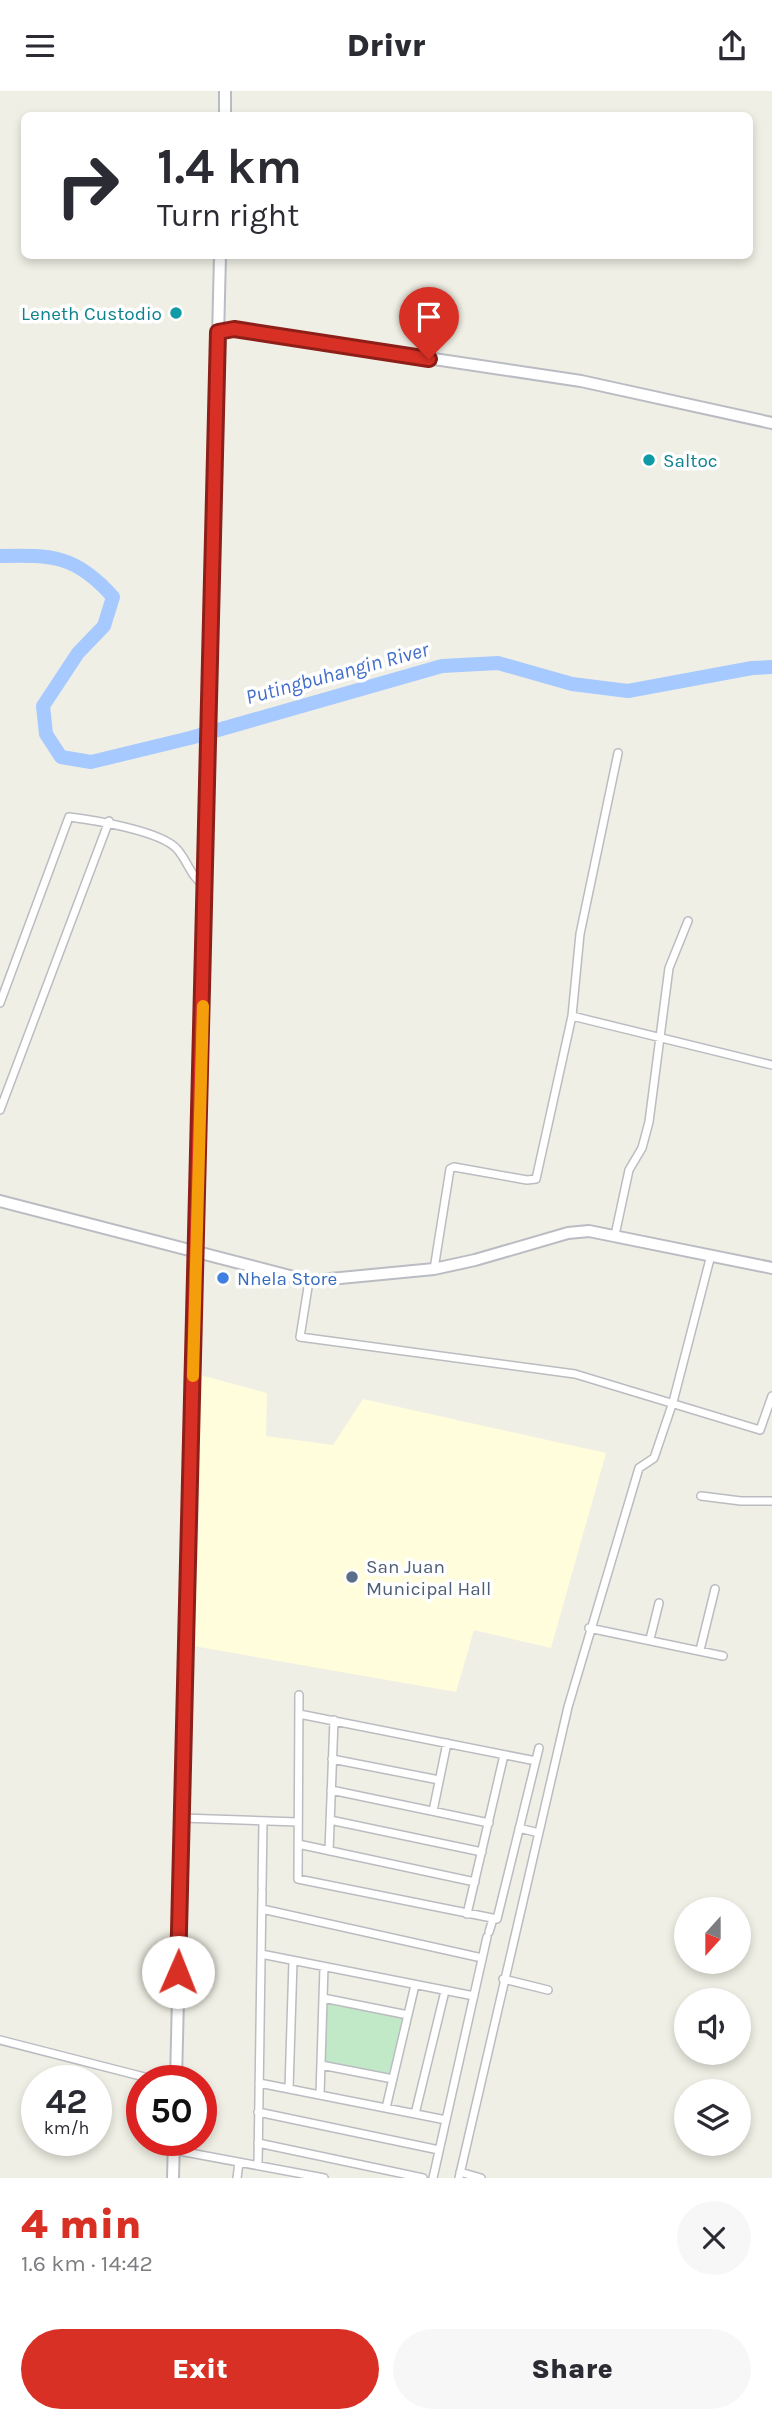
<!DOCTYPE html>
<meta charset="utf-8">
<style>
:root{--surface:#fff;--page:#f7f7f7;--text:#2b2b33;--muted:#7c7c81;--accent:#d93025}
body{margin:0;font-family:Karla,sans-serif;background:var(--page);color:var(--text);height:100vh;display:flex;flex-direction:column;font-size:26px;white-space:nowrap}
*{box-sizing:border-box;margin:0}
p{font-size:23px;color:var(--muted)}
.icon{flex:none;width:38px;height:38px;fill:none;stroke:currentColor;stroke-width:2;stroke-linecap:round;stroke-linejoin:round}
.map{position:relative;height:2087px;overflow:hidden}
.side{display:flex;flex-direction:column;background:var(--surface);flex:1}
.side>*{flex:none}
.banner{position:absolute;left:21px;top:21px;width:732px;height:147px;border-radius:10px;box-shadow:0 4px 10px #0003;background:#fff;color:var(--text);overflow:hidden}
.needle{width:46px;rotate:201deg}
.fabs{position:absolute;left:674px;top:1806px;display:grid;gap:14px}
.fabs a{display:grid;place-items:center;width:77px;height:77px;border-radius:50%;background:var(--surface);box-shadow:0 4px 10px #0003;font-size:35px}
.speed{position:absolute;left:21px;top:1974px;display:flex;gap:14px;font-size:35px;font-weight:700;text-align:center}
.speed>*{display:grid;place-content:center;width:91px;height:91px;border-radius:50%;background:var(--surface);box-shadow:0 4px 10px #0003;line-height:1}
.speed small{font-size:18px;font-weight:400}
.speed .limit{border:10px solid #d22;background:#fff;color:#111}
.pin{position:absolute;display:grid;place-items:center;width:60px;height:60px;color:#fff;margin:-72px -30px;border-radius:50% 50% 50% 0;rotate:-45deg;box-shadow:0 0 7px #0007}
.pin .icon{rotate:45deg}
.me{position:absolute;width:77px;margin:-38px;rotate:1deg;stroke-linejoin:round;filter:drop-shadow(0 0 5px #0008)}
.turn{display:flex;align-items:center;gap:24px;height:147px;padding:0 21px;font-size:32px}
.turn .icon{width:91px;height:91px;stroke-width:2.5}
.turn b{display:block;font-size:49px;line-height:60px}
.round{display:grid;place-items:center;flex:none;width:74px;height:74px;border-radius:37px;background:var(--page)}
.overview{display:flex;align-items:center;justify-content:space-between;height:119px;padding:0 21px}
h1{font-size:42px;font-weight:800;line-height:52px;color:var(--accent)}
.primary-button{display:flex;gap:14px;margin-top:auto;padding:14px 21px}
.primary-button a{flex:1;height:80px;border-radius:42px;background:var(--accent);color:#fff;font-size:28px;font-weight:800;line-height:80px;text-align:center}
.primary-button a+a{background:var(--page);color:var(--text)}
header{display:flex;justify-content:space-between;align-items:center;height:91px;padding:0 21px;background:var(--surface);font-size:32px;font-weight:800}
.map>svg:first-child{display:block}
.commercial{fill:#fffddb}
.green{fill:#c1e8c7}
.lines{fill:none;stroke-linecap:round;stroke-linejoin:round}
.river{stroke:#a6c9ff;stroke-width:14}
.street-casing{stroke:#babcc1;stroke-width:10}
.secondary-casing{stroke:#babcc3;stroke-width:14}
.street{stroke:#fff;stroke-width:7}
.secondary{stroke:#fff;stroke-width:10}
.route-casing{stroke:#8d1f18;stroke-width:18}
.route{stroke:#d93025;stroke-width:12}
.slow{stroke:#f59e0b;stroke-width:12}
.culture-dot{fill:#0f9aa8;stroke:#fff;stroke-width:2.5}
.shop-dot{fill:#3f7fe0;stroke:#fff;stroke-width:2.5}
.service-dot{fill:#5c6f8a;stroke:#fff;stroke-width:2.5}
.labels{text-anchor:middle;stroke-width:7;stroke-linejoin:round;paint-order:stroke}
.culture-label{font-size:19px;fill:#0d838f;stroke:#fff;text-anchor:end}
.shop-label{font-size:19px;fill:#366cbe;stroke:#fff;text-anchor:start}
.service-label{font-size:19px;fill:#4e5e75;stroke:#fff;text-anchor:start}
.water-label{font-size:21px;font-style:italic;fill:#426dc8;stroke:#fff}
</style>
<header><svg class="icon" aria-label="menu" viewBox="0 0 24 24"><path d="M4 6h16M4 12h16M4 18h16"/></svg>Drivr<svg class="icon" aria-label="share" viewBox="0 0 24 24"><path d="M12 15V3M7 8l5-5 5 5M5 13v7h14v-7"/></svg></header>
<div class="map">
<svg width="772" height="2087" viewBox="0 0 772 2087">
<rect width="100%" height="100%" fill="#f0efe5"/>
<path class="commercial" d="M200 1284 267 1302 266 1345 333 1354 363 1308 606 1362 551 1557 474 1539 456 1601 193 1555 199 1439Z"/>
<path class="green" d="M326 1913 404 1926 391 1984 323 1972Z"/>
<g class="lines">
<path class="river" d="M0 465C53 464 76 464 113 506L104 535 78 562 43 615 46 643 61 666 91 671 190 647 442 575 498 572 572 593 628 600 752 577 772 576"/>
<g class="street-casing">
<path id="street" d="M0 912 69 726C94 729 161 740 177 758 189 772 188 782 206 797
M572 925 772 974
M0 1019 109 730
M615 1144 629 1079 642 1057 649 1031 669 877 688 830
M434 1178 450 1078 454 1076 527 1089 536 1088 572 925 580 843 618 662
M309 1190 300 1246 575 1283 760 1339 772 1305
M701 1405 741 1410H772
M589 1537 723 1565
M650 1548 659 1512
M700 1559 715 1498
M299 1604 298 1788 497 1828 539 1657
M299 1623 536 1670
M332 1668 439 1689
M331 1699 489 1732
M433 1720 447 1652
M182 1727 298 1731
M330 1729 482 1761
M519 1737 535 1741
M298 1753 475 1791
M329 1760 334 1629
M262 1796 263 1730
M262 1818 482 1867
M467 1823 504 1664
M489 1841 493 1828
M261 1863 474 1905
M503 1888 548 1899
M323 1907 408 1924
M0 1949 160 1990
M321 1974 393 1988
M259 1992 446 2029
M289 1998 293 1870
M320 2004 324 1876
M386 2017 415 1894
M258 2021 439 2059
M415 2023 445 1900
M258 2052 423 2087
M174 2059 324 2087
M258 2074 262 1800
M460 2081 481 2087
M237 2087 239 2072
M433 2087 487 1846
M459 2087 568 1616 639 1377 654 1367 673 1311 711 1164"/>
</g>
<g class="secondary-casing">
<path id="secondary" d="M225 24V0
M218 241 234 238 581 290 772 332
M0 1110 309 1190 434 1178 475 1169 568 1142 589 1140 772 1177
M176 1990 220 164
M173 2087 174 2049"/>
</g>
<use href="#street" class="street"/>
<use href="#secondary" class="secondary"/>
</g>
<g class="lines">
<g class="route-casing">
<path id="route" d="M178 1881 218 241 234 238 429 268"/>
</g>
<use href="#route" class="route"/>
<path class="slow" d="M193 1285 203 915"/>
</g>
<g class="culture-dot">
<circle cx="176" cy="222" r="7"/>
<circle cx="649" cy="369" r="7"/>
</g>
<circle class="shop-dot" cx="223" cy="1187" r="7"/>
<circle class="service-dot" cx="352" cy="1486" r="7"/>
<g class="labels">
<g class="culture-label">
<text x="162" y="229">Leneth Custodio</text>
<text x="663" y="376" text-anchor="start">Saltoc</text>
</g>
<g class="shop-label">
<text x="237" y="1194">Nhela Store</text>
</g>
<g class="service-label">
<text x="366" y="1482">San Juan<tspan x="366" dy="22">Municipal Hall</tspan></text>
</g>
<g class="water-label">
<text transform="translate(337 582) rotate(-15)" y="7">Putingbuhangin River</text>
</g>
</g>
</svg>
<div class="fabs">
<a><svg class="needle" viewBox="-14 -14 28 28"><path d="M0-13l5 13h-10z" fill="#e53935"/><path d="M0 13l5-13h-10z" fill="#7c7c81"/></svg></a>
<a><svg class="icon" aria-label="sound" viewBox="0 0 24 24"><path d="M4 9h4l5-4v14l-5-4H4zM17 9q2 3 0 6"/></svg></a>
<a><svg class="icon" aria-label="layers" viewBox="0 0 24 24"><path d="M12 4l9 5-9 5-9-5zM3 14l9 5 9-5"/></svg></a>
</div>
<div class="speed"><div>42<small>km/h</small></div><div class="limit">50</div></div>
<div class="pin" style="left:429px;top:268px;background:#d93025"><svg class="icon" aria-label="arrive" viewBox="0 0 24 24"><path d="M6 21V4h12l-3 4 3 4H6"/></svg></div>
<svg class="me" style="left:178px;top:1881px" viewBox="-20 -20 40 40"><circle r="19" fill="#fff"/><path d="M0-13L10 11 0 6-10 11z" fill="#d93025"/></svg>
<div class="banner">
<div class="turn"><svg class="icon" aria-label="right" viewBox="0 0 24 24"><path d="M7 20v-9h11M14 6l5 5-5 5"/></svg><div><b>1.4 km</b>Turn right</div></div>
</div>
</div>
<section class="side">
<div class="overview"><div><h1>4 min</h1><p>1.6 km · 14:42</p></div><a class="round"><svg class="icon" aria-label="close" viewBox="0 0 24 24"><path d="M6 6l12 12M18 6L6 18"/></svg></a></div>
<div class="primary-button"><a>Exit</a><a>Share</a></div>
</section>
